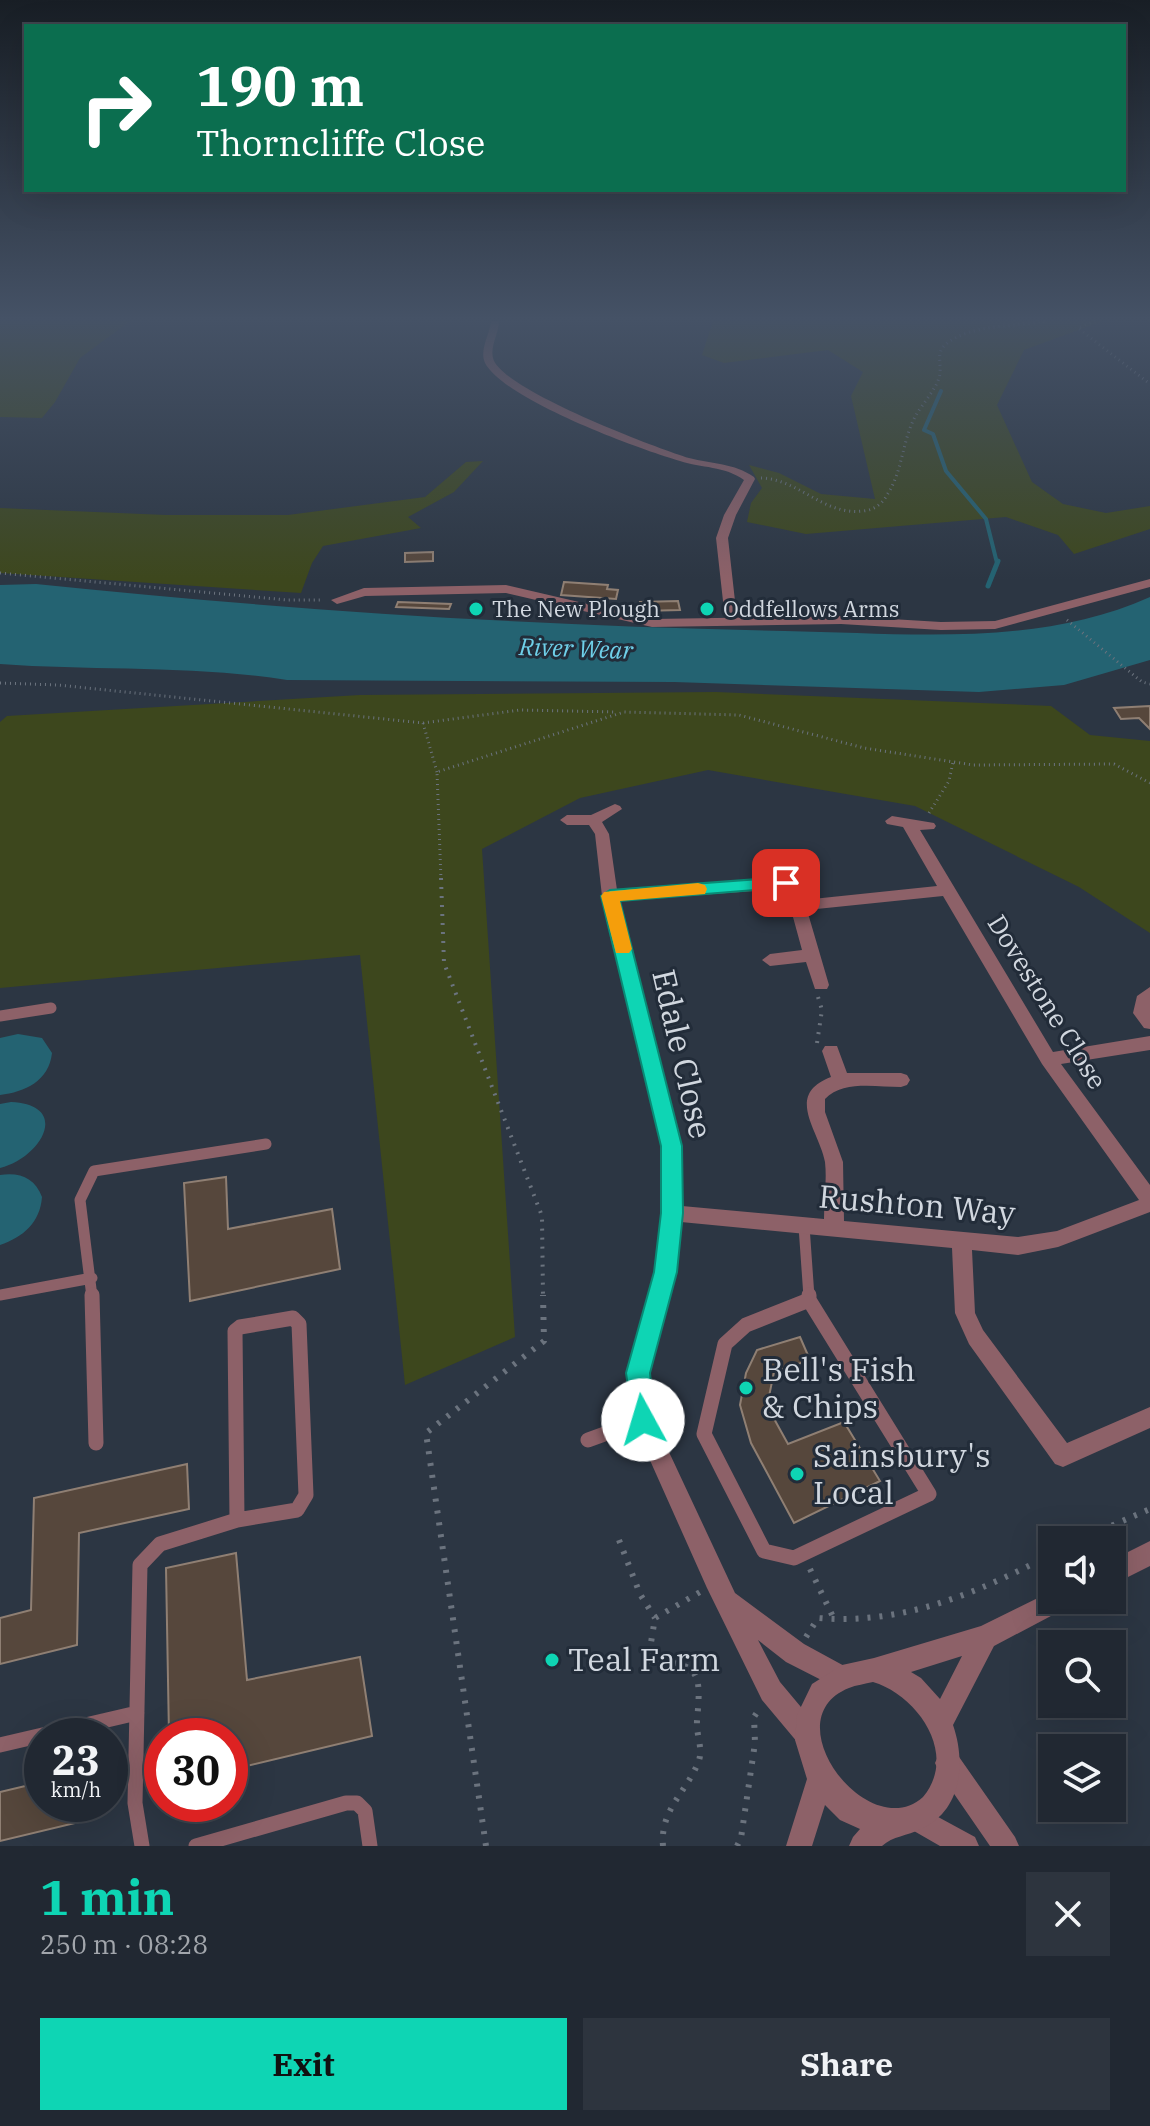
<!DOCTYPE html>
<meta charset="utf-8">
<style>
:root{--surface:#212832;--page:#2d343e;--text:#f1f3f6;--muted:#a2a6ac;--line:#3e444d;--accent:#0ed5b4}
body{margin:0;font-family:"IBM Plex Serif",serif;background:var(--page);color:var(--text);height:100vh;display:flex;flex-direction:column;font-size:30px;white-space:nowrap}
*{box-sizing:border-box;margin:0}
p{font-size:26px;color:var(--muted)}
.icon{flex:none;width:44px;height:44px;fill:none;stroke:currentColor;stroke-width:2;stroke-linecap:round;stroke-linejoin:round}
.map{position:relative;height:1846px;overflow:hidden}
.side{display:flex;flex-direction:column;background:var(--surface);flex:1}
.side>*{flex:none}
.banner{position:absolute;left:24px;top:24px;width:1102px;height:168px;border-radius:0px;box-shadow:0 8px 32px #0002,0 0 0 2px var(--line);background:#0b6e4f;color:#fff;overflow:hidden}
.tools{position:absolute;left:1038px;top:1526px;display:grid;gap:16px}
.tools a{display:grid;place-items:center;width:88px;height:88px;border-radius:0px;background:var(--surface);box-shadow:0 8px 32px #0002,0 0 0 2px var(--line);font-size:40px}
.speed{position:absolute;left:24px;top:1718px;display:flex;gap:16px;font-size:40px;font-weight:700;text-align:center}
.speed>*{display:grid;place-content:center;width:104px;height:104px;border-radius:50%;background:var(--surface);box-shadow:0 8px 32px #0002,0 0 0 2px var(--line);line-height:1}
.speed small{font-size:20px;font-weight:400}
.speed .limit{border:12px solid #d22;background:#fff;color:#111}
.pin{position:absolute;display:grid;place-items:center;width:68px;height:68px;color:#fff;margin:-34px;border-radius:16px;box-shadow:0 4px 12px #0006}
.me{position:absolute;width:88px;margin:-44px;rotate:354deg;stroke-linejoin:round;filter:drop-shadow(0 0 6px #0008)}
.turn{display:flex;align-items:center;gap:28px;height:168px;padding:0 40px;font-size:36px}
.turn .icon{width:104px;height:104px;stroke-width:2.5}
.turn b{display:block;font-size:56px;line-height:68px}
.round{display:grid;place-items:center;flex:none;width:84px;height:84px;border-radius:0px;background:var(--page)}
.summary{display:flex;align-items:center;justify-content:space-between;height:136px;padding:0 40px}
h1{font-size:48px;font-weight:800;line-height:60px;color:var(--accent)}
.cta{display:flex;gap:16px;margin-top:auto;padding:16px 40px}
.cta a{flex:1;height:92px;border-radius:0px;background:var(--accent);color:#111;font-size:32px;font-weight:800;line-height:92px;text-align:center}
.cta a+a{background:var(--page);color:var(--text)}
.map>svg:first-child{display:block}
.green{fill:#3d471d}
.water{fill:#246372}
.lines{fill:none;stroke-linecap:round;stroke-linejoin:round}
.stream-far1{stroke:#246372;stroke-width:4}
.stream{stroke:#246372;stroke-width:5}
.building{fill:#56473c;stroke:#8f7f73;stroke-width:2}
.path-far2{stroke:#6b737e;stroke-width:3;stroke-dasharray:1 4;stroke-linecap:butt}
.path-far1{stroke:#6b737e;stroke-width:4;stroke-dasharray:2 7;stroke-linecap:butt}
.path{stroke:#6b737e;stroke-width:6;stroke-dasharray:3 9;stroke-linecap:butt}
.service-far1{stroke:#8d6168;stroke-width:11}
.service{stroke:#8d6168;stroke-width:15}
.minor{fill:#8d6168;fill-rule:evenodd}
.tertiary{fill:#8d6168;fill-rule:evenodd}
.route{fill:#0ed5b4;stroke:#098a75;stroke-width:2}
.slow{fill:#f59e0b}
.poi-dot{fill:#0ed5b4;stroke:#222c39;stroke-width:3}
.labels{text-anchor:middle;stroke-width:6;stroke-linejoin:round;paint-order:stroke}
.far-poi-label{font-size:22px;fill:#d1d7df;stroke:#222c39;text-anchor:start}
.far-water-label{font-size:24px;font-style:italic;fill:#6fd0e9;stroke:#222c39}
.street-label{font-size:26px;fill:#d1d7df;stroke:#222c39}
.near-street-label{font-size:32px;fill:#d1d7df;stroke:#222c39}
.near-poi-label{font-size:32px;fill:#d1d7df;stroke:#222c39;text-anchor:start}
</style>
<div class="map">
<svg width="1150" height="1846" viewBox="0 0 1150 1846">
<rect width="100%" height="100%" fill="#2c3643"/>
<path class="green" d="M0 321H130L80 358 55 402 42 418 0 417Z
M713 321H1103L1024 350 997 405 1032 482 1063 504 1106 513 1150 506V529L1074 554 1058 535 1006 517 806 534 747 522 751 503 762 488 749 465 779 473 821 494 875 499 851 396 863 372 828 350 724 363 702 355Z
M483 461 454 492 408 517 421 528 323 546 312 563 301 593 0 573V508L166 515H288L425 497 466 462Z
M716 692 1051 706 1090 735 1150 741V933L1079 887 915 806 708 770 580 798 482 849 515 1337 405 1385 360 955 0 988V722L7 716 360 695Z"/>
<path class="water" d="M36 584C285 610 535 626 785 631 905 633 1037 648 1150 597V660L1064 685 979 692 674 682 287 680C192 665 95 671 0 664V585Z
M18 1034 42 1038 52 1053C49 1081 25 1092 0 1095V1038Z
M11 1102C72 1105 41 1158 0 1168V1104Z
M0 1175C20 1172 35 1178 42 1197 40 1223 23 1237 0 1245Z"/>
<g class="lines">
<path class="stream-far1" d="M941 391 924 430 933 434 946 471 986 519 997 563"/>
<path class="stream" d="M988 586 998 561"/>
</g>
<path class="building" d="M433 552V561L405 562V553Z
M564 582 608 585 607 589 618 590 616 599 561 595Z
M678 601 680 610 641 611 640 602Z
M398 602 451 604 449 609 396 607Z
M1150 706V729L1139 718 1121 719 1114 708Z
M226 1177 228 1229 332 1209 340 1269 190 1301 184 1183Z
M800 1337 810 1360 774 1372 767 1406 788 1444 844 1422 880 1481 794 1523 751 1443 740 1405 746 1373 757 1350Z
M187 1464 189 1509 79 1533 77 1645 0 1664V1618L31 1610 34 1498Z
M236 1553 247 1680 360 1657 372 1736 230 1770V1736H169L166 1568Z
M42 1782V1804H96V1818L0 1841V1792Z"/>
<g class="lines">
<path class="path-far2" d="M1095 321 1078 328 1150 384
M761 478C799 479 824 516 863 511 874 510 882 504 887 495 903 471 902 440 916 415 923 403 939 386 940 373 941 358 935 351 950 341 976 324 1015 327 1045 321
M0 573 287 600H323
M1067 620 1142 682 1150 684
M0 683 58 685 423 723 520 710 617 712
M423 723 437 772
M929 813 949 781 953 762
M441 880 437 772 624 712 739 715 864 748 973 765 1114 764 1150 783"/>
<path class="path-far1" d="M441 878 444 963 542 1216 543 1297
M817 1043 822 1010 818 997"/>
<path class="path" d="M619 1540 640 1594 655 1618
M1079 1540 1150 1509
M810 1569 835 1621
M806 1637 818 1618C904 1625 977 1593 1052 1554
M486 1846 426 1433 544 1341 543 1295
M663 1846C660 1810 685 1794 698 1763 704 1749 696 1736 697 1721 701 1674 702 1662 648 1661L655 1618 700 1592
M737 1846 741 1838 755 1743 754 1717 760 1708"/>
<path class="service-far1" d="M0 1016 51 1008
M804 1226 809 1297
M0 1295 92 1278
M92 1297 80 1200 94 1171 266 1144"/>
<path class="service" d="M92 1295 96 1443
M809 1295V1300
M809 1300 929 1494 794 1558 764 1551 704 1434 725 1344 746 1325Z
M293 1318 299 1324 306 1495 297 1510 237 1520 235 1331 240 1327Z
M588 1440 643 1420
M0 1745 137 1713
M142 1846 135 1803 140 1565 160 1544 237 1520
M196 1846 346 1803H357L365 1811 370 1846"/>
<path class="minor" d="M1150 579V587L995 629 941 630 841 624 652 627 506 593 365 596 337 604 331 600 364 588 506 585 652 619 841 616 941 622 995 621Z
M615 804 620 806 622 809 602 822 609 834 617 890 786 878 791 879 803 900 937 886 903 827 887 824 885 821 892 816 934 823 936 826 934 829 920 830 1053 1052 1150 1036V1050L1061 1064 1150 1185V1212L1058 1247 1018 1255 972 1250 975 1313 983 1330 1067 1443 1150 1407V1428L1063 1467 1055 1464 969 1344 955 1313 952 1248 681 1222 676 1272 649 1373 654 1420 735 1593 804 1644 848 1668 851 1677 848 1686 839 1689 786 1662 758 1640 780 1682 816 1725 820 1734 816 1743 807 1747 798 1743 762 1700 707 1588 632 1420 627 1373 656 1272 662 1213 663 1146 602 896 595 834 589 825H567L560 820 567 815H591ZM781 889 790 906 802 950 770 954 762 960 770 966 806 962 815 989H827L829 985 807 910 943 896 1042 1064 1139 1200 1057 1231 1018 1237 844 1221 843 1162 825 1112V1099C843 1080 876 1087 901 1087L907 1085 910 1080 907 1075 901 1073H847L837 1046H825L822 1051 831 1077C784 1095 819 1130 825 1162 827 1180 824 1201 824 1219L682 1206 681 1146 619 901Z
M1150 987V1029L1144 1028 1133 1013 1137 996Z
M948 1750 957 1754 1015 1837 1019 1846H990L939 1772 935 1763 939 1754Z
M916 1805 975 1837 979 1846H940L907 1827 903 1818 907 1809Z"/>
<path class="tertiary" d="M491 321H499C499 333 490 346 493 358 500 389 656 448 689 458 712 464 734 463 754 477L755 479 736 515 728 538 737 619 735 622H727L725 619 716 538 724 515 744 480C725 466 701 468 680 461 638 449 505 400 485 363 479 350 490 334 491 321Z
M1150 1541V1566L1112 1585V1560Z
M1052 1591V1600H1070L1066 1608 994 1646 953 1725C966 1762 962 1811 921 1829 907 1836 893 1836 882 1846H849L853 1837 860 1829 840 1820 825 1805 812 1846H786L807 1779 795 1740 797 1715 812 1684 842 1665 874 1658 981 1626ZM962 1656 940 1699 921 1678 911 1672ZM873 1682C917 1695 959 1754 923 1797 869 1846 771 1719 849 1688 856 1685 865 1684 873 1682Z"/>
</g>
<linearGradient id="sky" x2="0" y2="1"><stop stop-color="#181e25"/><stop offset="0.55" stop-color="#455266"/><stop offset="1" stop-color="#455266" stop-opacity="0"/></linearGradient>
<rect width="1150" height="580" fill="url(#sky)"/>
<path class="route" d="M786 877 792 878 794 883 792 887 620 901 682 1146 683 1213 677 1272 650 1373 655 1420 652 1428 643 1432 634 1428 626 1373 654 1272 661 1213V1146L601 896 610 890Z"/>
<path class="slow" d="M698 883 705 885 707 889 705 894 620 901 632 949 629 953H616L601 896 604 892Z"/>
<g class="poi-dot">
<circle cx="476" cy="609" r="8"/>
<circle cx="707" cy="609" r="8"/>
<circle cx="746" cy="1388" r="8"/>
<circle cx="797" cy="1474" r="8"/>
<circle cx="552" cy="1660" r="8"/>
</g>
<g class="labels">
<g class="far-poi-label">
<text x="492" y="617">The New Plough</text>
<text x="723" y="617">Oddfellows Arms</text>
</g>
<g class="far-water-label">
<text transform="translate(576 649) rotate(2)" y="8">River Wear</text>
</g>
<g class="street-label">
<text transform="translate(1047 1002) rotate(58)" y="9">Dovestone Close</text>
</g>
<g class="near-street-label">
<text transform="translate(682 1054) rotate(77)" y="11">Edale Close</text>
<text transform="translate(917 1205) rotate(5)" y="11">Rushton Way</text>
</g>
<g class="near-poi-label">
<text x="762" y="1381">Bell's Fish<tspan x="762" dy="37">&amp; Chips</tspan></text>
<text x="813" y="1467">Sainsbury's<tspan x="813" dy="37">Local</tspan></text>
<text x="568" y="1671">Teal Farm</text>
</g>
</g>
</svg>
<div class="tools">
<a><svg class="icon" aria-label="sound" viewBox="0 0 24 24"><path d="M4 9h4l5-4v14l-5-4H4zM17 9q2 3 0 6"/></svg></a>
<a><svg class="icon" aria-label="search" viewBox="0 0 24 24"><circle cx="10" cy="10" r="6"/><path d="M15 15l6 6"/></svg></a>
<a><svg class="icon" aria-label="layers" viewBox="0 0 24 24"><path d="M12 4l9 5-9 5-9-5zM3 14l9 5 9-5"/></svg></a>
</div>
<div class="speed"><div>23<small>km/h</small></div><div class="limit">30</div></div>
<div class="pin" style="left:786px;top:883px;background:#d93025"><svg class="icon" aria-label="arrive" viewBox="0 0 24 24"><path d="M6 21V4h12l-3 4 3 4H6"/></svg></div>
<svg class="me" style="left:643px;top:1420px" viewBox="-20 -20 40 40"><circle r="19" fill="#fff"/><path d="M0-13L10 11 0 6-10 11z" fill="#0ed5b4"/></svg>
<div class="banner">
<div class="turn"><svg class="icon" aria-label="right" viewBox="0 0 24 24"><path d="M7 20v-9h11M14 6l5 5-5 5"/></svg><div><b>190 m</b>Thorncliffe Close</div></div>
</div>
</div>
<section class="side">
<div class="summary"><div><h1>1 min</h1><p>250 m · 08:28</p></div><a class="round"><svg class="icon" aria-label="close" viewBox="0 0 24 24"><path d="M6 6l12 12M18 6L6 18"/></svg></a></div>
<div class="cta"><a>Exit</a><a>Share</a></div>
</section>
